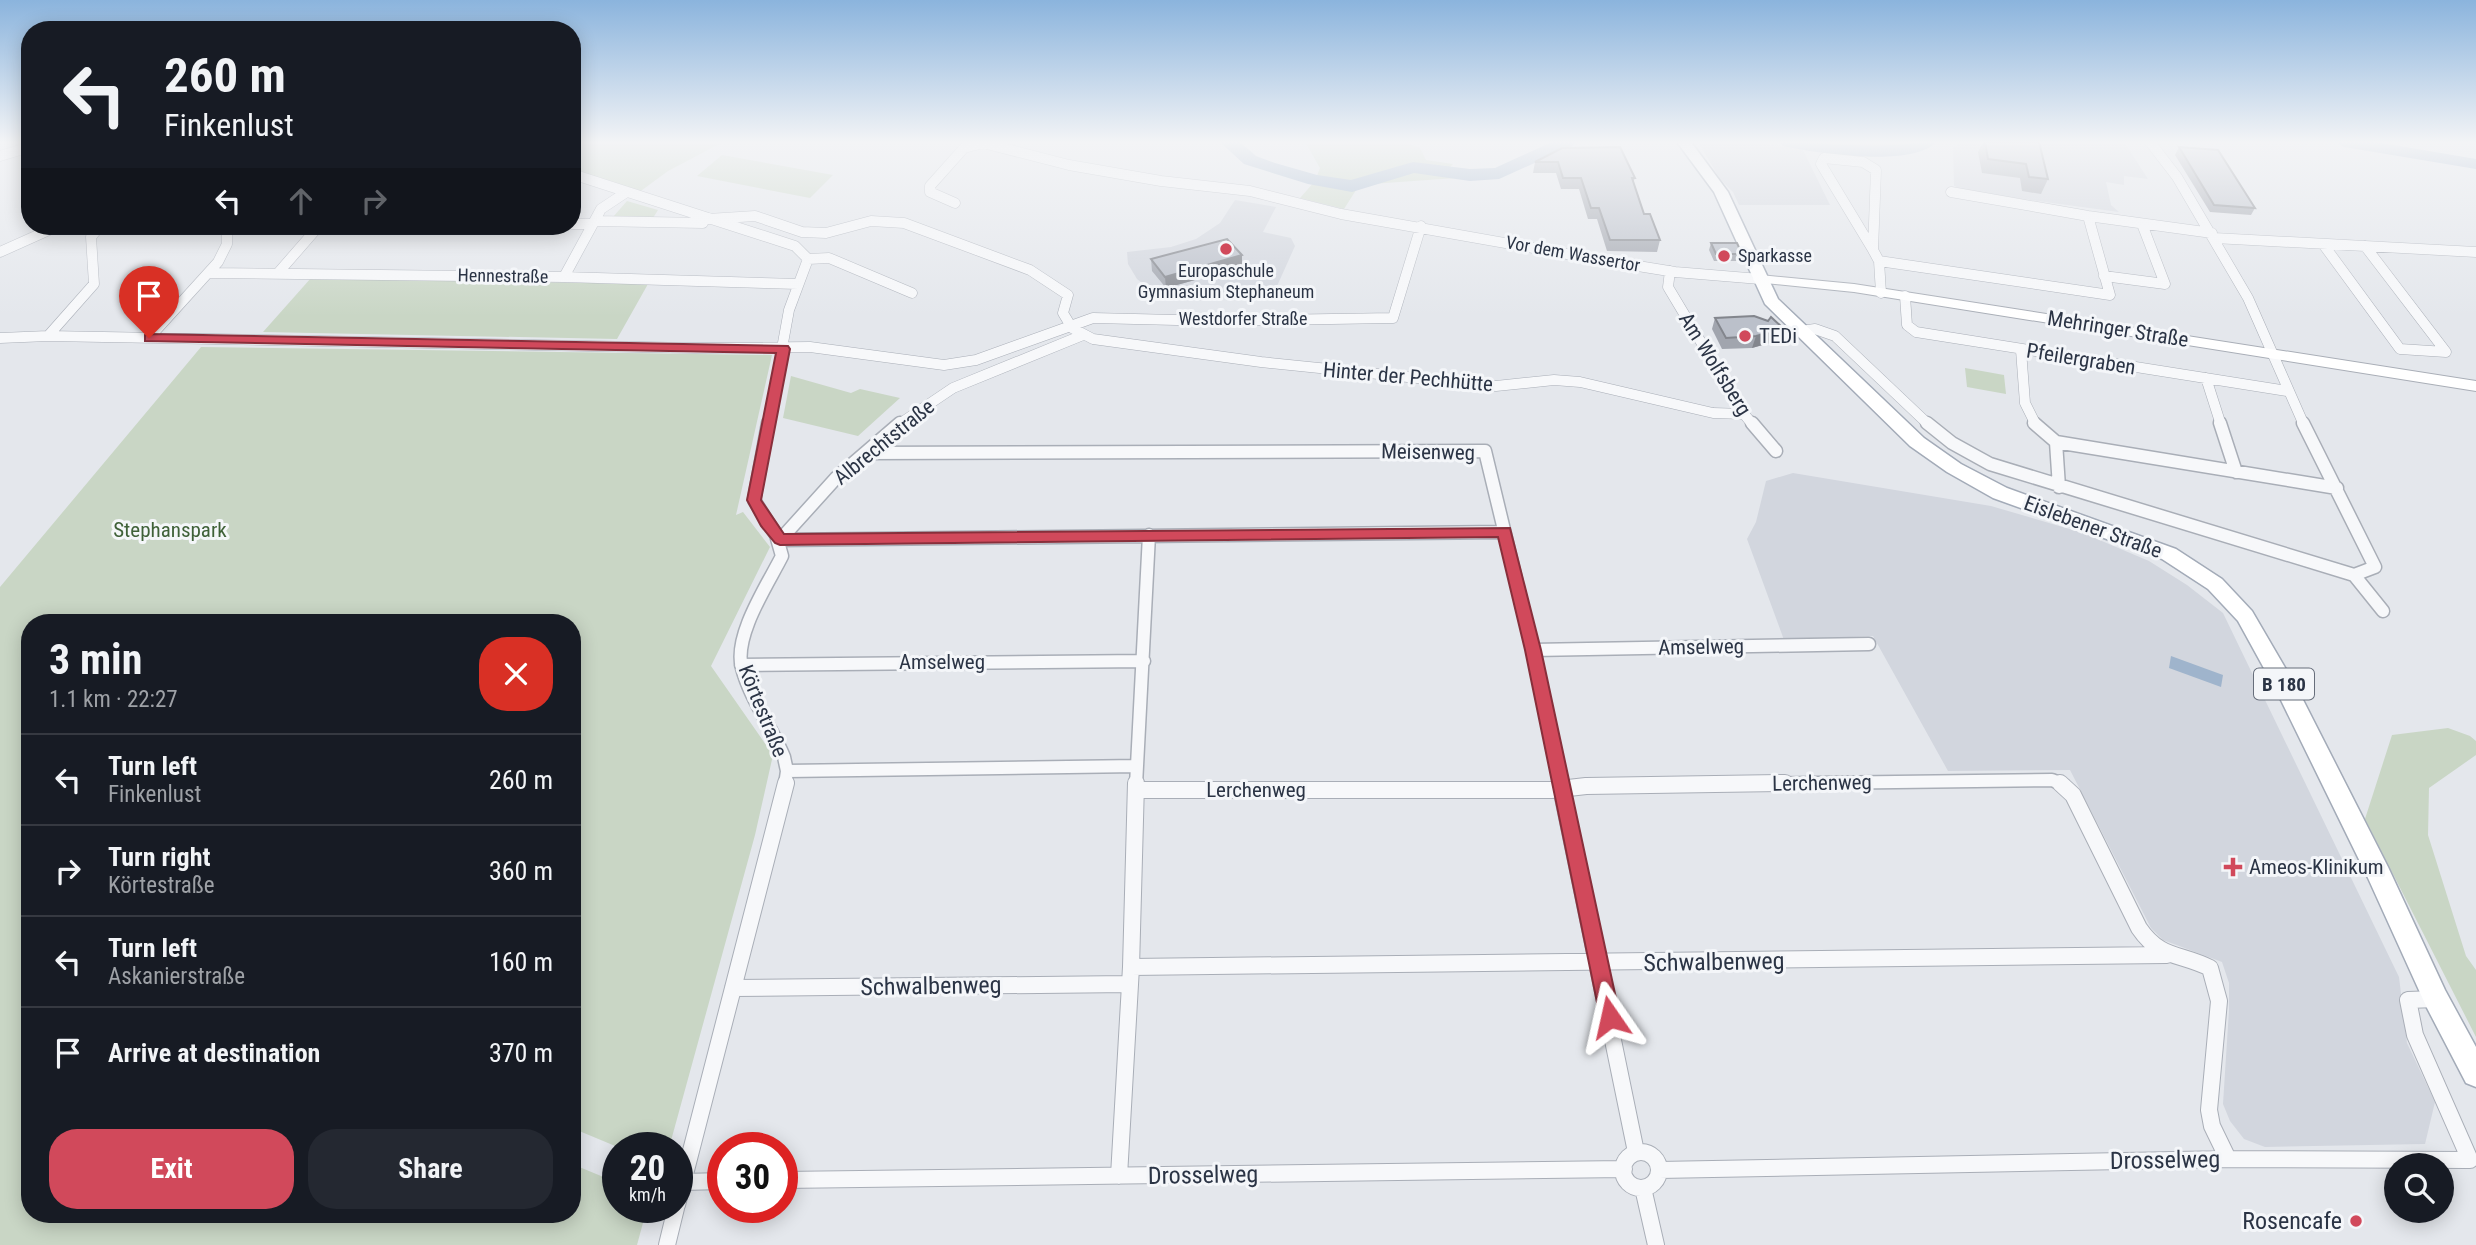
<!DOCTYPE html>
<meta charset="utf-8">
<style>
:root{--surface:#171b24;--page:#242831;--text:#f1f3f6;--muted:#9ea1a6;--line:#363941;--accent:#d1495b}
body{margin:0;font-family:"Roboto Condensed",sans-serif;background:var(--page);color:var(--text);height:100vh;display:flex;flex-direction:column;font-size:26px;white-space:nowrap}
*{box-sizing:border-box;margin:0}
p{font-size:23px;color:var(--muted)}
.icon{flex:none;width:38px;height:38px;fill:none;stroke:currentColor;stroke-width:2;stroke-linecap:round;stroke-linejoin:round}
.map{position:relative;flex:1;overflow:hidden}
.drawer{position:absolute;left:21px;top:614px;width:560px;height:609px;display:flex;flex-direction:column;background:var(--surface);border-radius:28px;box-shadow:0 4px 18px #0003}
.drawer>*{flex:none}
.guide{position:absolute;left:21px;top:21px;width:560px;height:214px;border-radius:28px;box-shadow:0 4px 18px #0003;background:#171b24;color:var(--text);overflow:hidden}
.buttons{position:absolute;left:2384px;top:1153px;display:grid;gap:14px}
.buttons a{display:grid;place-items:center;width:70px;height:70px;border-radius:50%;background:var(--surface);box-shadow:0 4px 18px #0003;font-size:35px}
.speed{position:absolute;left:602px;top:1132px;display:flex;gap:14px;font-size:35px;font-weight:700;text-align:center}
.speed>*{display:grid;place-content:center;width:91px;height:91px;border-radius:50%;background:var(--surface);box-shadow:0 4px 18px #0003;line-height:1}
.speed small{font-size:18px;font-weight:400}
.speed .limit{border:10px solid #d22;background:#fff;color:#111}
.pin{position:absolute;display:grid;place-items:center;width:60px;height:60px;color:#fff;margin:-72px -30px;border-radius:50% 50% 50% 0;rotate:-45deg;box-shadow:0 0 7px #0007}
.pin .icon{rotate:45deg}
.me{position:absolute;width:77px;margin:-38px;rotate:349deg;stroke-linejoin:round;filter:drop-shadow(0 0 5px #0008)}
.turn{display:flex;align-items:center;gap:24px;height:147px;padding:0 28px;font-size:32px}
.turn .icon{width:91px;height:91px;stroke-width:2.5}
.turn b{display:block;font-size:49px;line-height:60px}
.lanes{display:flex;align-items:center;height:66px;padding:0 28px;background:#0003;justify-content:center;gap:35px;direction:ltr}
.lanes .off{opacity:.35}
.round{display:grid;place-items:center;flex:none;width:74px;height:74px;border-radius:28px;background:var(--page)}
.overview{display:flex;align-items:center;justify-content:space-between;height:119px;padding:0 28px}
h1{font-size:42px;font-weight:700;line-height:52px}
.cta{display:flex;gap:14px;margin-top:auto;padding:14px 28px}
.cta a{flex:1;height:80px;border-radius:28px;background:var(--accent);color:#fff;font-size:28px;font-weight:700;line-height:80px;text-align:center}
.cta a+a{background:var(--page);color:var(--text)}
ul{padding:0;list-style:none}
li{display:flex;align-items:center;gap:21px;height:91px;padding:0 28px;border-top:2px solid var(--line)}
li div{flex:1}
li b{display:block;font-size:26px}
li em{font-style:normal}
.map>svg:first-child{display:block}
.built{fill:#d2d6de}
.green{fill:#c9d6c5}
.water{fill:#9fb4cc}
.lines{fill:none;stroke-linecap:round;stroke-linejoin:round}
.river{fill:#9fb4cc;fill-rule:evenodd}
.street-far2-casing{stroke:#a9aeb7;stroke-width:11}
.street-far1-casing{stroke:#a9aeb7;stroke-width:15}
.street-casing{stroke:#a9aeb7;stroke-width:18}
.secondary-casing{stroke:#a9aeb7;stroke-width:2}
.primary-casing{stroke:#a3abb8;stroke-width:3}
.street-far2{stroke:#f7f8fa;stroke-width:10}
.street-far1{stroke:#f7f8fa;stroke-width:12}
.street{stroke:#f7f8fa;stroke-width:16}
.secondary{fill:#fff;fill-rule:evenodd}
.primary{fill:#fff;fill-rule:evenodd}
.wall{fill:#a1a5ae}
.shaded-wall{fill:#83868d}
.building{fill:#bbc0ca;stroke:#83868d;stroke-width:2}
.route{fill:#d1495b;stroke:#882f3b;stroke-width:2}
.poi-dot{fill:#d1495b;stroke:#f4f6f9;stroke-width:2.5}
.labels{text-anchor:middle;stroke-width:6;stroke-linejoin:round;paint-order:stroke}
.far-street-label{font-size:18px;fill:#2b3445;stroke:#f4f6f9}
.far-poi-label{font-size:18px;fill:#2b3445;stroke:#f4f6f9;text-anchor:start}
.shield{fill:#f4f6f9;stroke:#676e7b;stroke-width:2}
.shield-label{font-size:19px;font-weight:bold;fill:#2b3445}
.street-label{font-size:21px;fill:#2b3445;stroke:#f4f6f9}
.poi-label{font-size:21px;fill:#2b3445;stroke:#f4f6f9;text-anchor:start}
.park-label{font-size:21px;fill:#3f6138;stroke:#f4f6f9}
.near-street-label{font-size:24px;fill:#2b3445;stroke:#f4f6f9}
.near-poi-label{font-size:24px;fill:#2b3445;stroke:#f4f6f9;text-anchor:end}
</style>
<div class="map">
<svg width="2476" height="1245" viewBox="0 0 2476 1245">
<rect width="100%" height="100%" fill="#e4e7ec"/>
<path class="built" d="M1698 142H1742L1802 148 1830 205H1739L1733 192 1720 179Z
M1963 142H2124L2148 179 2124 176V185L2106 182 2111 205 2119 212 1970 192 1954 186 1953 148Z
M1235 200 1276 207 1263 232 1291 238 1295 246 1273 295 1244 291 1204 301 1175 300 1153 292 1137 279 1128 264 1127 252 1171 247 1196 239 1220 223Z
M1793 473 1991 506 2083 533 2149 561 2187 585 2223 613 2399 977 2407 1043 2435 1102 2425 1144 2265 1147 2244 1139 2230 1121 2223 1104 2229 1010V983L2222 962 2163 940 2151 928 2070 770 1948 771 1873 636 1784 640 1747 539 1756 522 1766 481Z"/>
<path class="green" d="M572 142H723L668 171 634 196 572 174Z
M1305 142H1405L1420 148 1426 160 1453 164 1450 167 1456 178 1371 184 1358 187 1344 209 1300 198 1315 181 1320 168Z
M1795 142H1943L1904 155 1869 157Z
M722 155 833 175 810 198 697 176Z
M627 201 658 210 653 218 613 217Z
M311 278 648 284 617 339 263 332Z
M201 347 772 355 736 515 743 512 770 547 711 666 773 755 755 835 669 1148H620L572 1128V623H30V1214H572V1164L618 1183V1208H647L637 1245H0V587Z
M1965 368 2004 375 2006 394 1967 387Z
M791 376 851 393 860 389 900 398 858 436 783 418Z
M2448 728 2470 736 2476 741V755L2429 788 2428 835 2466 956 2476 970V1037L2365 819 2392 735Z"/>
<path class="water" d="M2171 656 2223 675 2221 687 2169 668Z"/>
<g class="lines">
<path class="river" d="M1220 142H1240L1256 156 1275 163 1317 175 1351 180 1413 162 1470 169 1495 168 1552 142H1575L1572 146 1499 179 1470 181 1414 173 1352 192 1308 184 1244 164Z
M1780 142 1875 146 1936 142C1913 168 1814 153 1783 146Z
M2335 142H2376L2476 159V169L2344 147Z"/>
<g class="street-far2-casing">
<path id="street-far2" d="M2150 142 2177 177 2248 298 2304 425
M0 156 30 147
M1824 158 1863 162 1876 170 1873 250 1821 164Z
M572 174 795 246 808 259
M1951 192 2088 216 2212 233
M955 203 930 192V186L964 148 983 143 1069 165 1161 181 1250 191 1341 214 1601 260 1675 272 1760 279
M708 219 755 216 802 232 826 233 871 221 904 223 1030 270 1068 295 1063 313 1072 328 1093 339 1261 362 1496 386 1554 380 1580 382 1713 413 1744 414
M595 221 703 223
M572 224H593
M2214 238 2476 252
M2323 244 2400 349 2446 352 2365 246
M1873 250 1879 261 1881 293
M0 252 58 226
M808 259 829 258 912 293
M1879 261 2110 295 2088 216
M1670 271 1668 287 1744 414 1753 425
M209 273 564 277 798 284
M278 273 319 226
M2104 276 2165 284 2142 224
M564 277 601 209 625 193
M1905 296 1907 325 1916 332 2287 391
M1801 331 1815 329 1835 336 1929 425
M48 336 94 284 91 237 100 226
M0 338 48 336 695 348 810 347 944 365 976 360 1093 318 1218 321 1393 318 1421 226
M149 338 218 262 227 244V226
M2021 350 2025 403 2036 425
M2206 378 2221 425
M768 425 789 310 808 259
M898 425 953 388 1083 335"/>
</g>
<g class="street-far1-casing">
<path id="street-far1" d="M768 423 754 500 776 535 782 556C768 584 733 636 742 668 750 699 772 727 784 757L787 771 785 785
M1752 423 1776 451
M1927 423 1952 443 1990 464 2354 575 2383 611
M2034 423 2056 442 2337 488
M2220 423 2236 472
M2303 423 2375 567 2354 575
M2056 442 2059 487
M866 453 1485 451 1533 650 1561 785
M780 540 1504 532
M780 540 836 478 900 423
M1533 650 1869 644
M741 665 1144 661
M787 771 1137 766
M1136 785 1149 535
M1649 785 2052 780 2064 785"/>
</g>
<g class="street-casing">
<path id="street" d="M1560 783 1636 1152
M2060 783 2073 795 2139 928C2160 959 2180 953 2210 968L2219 1001 2209 1110 2212 1126 2228 1159
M1136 790H1551L1586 786 1785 783
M1131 967 2167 955
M733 988 1129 984
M1623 1170a18 18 0 1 1 36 0a18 18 0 1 1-36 0Z
M1659 1170 2228 1159 2470 1160 2415 1035 2408 1000 2436 999
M1119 1176 1131 967 1136 783
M782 1180 1624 1169
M683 1182 723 1181
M1643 1188 1656 1245
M677 1205 786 783
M667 1245 676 1208"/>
</g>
<g class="secondary-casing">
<path id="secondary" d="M1760 275 1854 284 2476 381V391L1854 292 1755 282 1753 279Z"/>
</g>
<g class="primary-casing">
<path id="primary" d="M1677 142H1691L1728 192 1778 299 1924 438 1961 464 2007 488 2176 549 2222 579 2252 611 2298 690 2388 867 2445 990 2476 1047V1087L2466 1083 2427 1008 2368 878 2277 692 2238 621 2208 589 2162 559 1993 498 1947 472 1910 446 1765 304 1714 192Z"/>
</g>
<use href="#street-far2" class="street-far2"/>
<use href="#street-far1" class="street-far1"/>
<use href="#street" class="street"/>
<use href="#secondary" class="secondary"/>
<use href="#primary" class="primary"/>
</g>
<path class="wall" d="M1983 142H2039L2048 179 2041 194 2022 191 2020 178 1982 173 1978 152Z
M2179 147 2255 208 2251 215 2210 212 2175 155Z
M1562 148 1635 178 1633 183 1644 214 1660 240 1657 252 1607 251 1597 219H1588L1579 189H1561L1556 173H1533L1535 162Z
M1711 243 1742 254 1739 261H1714L1709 250Z
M1242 255V267L1166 288 1152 271 1151 259Z
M1715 318 1784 329 1780 340 1752 348 1722 349 1712 329Z"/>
<path class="shaded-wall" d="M1242 255V267L1166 288 1165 277Z
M1784 329 1780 340 1752 348 1756 336Z"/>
<path class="building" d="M1985 142H2039L2048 179 2029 177 2026 164 1988 159Z
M1620 147 1635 178H1632L1644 214H1650L1660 240H1610L1599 208H1591L1581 178H1563L1558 162H1535L1562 148Z
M2179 147 2218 150 2255 208 2214 205Z
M1227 239 1242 255 1165 277 1151 259Z
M1711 243H1737L1742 254H1716Z
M1754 316 1768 321 1771 317 1784 329 1756 336 1726 338 1715 318Z"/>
<linearGradient id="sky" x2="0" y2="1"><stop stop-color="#8bb4dd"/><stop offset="0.45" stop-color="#f3f4f6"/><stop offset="1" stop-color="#f3f4f6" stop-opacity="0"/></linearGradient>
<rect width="2476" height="316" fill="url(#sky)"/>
<path class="route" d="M149 334 788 346 790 349 761 500 784 534 1510 528 1541 650 1620 1017 1617 1024 1610 1027 1603 1024 1600 1017 1525 650 1498 537 780 545 775 543 761 526 747 500 776 353 145 341V335Z"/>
<g class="poi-dot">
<circle cx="1226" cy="249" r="7"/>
<circle cx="1724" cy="256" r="7"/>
<circle cx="1745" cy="336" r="7"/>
<path d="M2229.5 856.5h7v7h7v7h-7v7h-7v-7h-7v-7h7z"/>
<circle cx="2356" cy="1221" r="7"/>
</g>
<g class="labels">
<g class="far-street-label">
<text transform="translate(1573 254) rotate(10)" y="6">Vor dem Wassertor</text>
<text transform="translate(503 276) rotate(1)" y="6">Hennestraße</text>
<text x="1243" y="325">Westdorfer Straße</text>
</g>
<g class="far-poi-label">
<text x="1738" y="262">Sparkasse</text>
<text x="1226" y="277" text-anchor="middle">Europaschule<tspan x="1226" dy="21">Gymnasium Stephaneum</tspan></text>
</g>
<rect class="shield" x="2254" y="668.5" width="60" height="31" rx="5"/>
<g class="shield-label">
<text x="2284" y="691">B 180</text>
</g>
<g class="street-label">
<text transform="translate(2118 329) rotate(9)" y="7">Mehringer Straße</text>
<text transform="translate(2081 359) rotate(9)" y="7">Pfeilergraben</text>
<text transform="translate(1715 364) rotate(58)" y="7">Am Wolfsberg</text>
<text transform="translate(1408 377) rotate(5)" y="7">Hinter der Pechhütte</text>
<text transform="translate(884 442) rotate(-39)" y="7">Albrechtstraße</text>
<text transform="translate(1428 452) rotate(1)" y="7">Meisenweg</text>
<text transform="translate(2093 527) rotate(20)" y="7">Eislebener Straße</text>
<text transform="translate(1701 647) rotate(-1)" y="7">Amselweg</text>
<text x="942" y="669">Amselweg</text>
<text transform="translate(763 711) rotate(68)" y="7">Körtestraße</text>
<text transform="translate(1822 783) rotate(-1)" y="7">Lerchenweg</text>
<text x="1256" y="797">Lerchenweg</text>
</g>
<g class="poi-label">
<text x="1759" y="343">TEDi</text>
<text x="2249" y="874">Ameos-Klinikum</text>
</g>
<g class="park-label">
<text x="170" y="537">Stephanspark</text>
</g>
<g class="near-street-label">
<text transform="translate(1714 962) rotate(-1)" y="8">Schwalbenweg</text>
<text transform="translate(931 986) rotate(-1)" y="8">Schwalbenweg</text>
<text transform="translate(2165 1160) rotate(-1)" y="8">Drosselweg</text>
<text transform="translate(1203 1175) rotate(-1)" y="8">Drosselweg</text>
</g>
<g class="near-poi-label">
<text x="2342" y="1229">Rosencafe</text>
</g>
</g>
</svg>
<div class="buttons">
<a><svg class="icon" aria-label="search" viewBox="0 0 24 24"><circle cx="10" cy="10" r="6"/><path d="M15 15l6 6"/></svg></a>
</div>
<div class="speed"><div>20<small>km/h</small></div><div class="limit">30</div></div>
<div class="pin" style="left:149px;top:338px;background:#d93025"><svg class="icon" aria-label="arrive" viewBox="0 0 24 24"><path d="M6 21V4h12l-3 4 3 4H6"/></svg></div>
<svg class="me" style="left:1610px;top:1017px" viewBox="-20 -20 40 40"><path d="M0-17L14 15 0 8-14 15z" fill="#d1495b" stroke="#fff" stroke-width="4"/></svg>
<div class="guide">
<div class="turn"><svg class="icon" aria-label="left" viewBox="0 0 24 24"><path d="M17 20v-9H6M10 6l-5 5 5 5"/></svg><div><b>260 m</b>Finkenlust</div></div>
<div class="lanes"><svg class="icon" aria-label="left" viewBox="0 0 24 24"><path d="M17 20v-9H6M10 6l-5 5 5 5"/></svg><svg class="icon off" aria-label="ahead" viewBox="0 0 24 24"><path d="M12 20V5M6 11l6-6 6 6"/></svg><svg class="icon off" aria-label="right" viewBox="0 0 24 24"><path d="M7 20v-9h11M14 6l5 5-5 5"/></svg></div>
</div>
<section class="drawer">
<div class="overview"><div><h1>3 min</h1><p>1.1 km · 22:27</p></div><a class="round" style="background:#d93025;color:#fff"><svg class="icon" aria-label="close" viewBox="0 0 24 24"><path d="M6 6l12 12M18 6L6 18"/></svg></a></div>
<ul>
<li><svg class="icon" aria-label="left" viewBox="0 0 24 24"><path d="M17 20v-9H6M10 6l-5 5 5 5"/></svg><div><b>Turn left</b><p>Finkenlust</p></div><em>260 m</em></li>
<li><svg class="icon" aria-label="right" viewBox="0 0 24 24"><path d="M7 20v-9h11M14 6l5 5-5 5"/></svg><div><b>Turn right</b><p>Körtestraße</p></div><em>360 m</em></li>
<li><svg class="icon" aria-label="left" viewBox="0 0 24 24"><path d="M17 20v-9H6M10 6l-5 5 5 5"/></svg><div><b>Turn left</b><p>Askanierstraße</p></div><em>160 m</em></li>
<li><svg class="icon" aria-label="arrive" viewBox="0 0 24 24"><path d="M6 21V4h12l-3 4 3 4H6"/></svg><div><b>Arrive at destination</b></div><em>370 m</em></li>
</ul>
<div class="cta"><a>Exit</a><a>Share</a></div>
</section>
</div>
